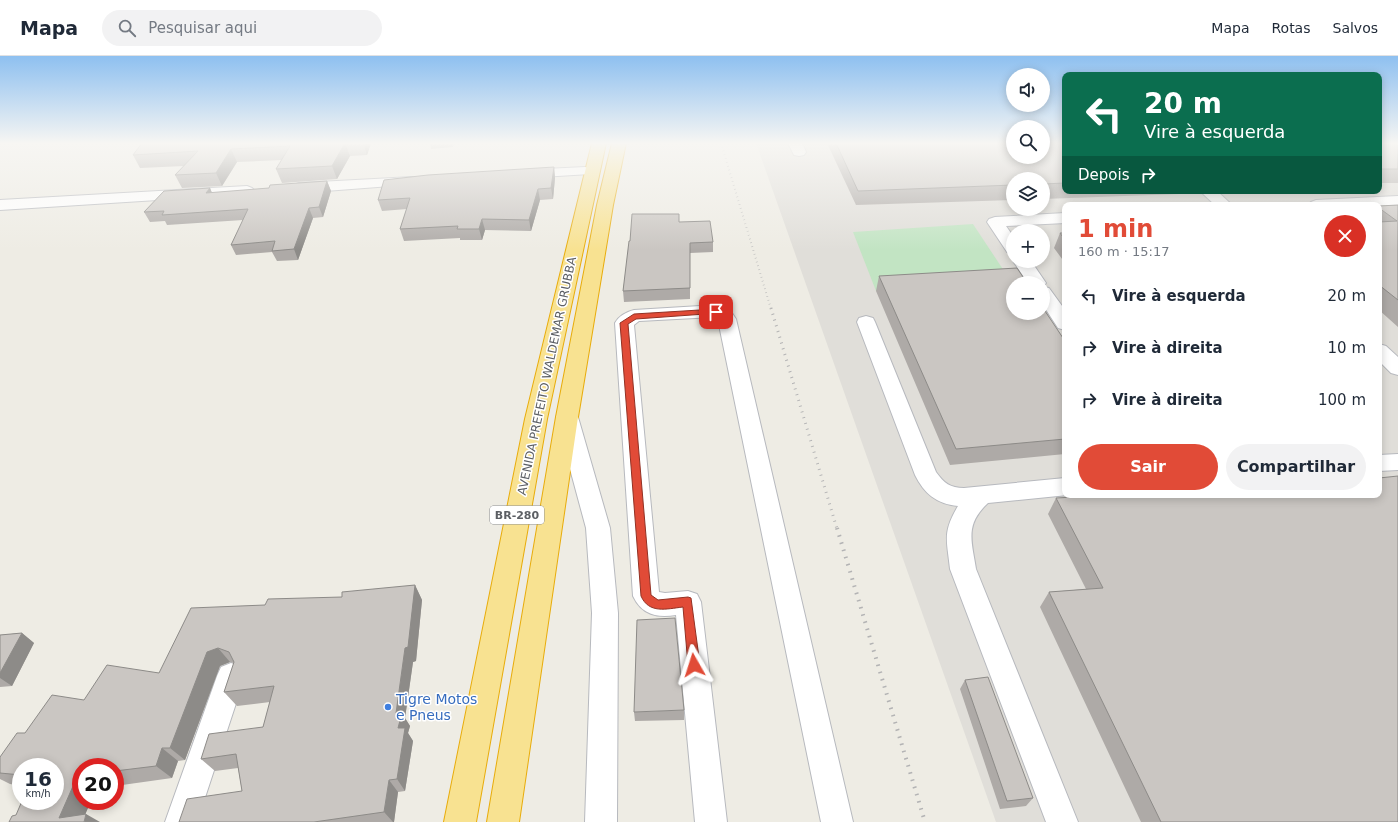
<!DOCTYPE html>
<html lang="pt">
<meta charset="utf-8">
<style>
:root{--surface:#fff;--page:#f2f2f3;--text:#1f2937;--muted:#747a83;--line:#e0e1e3;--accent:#e14b37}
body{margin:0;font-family:"DejaVu Sans",sans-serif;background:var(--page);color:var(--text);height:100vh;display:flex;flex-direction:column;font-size:15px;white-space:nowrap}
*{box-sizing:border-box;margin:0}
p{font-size:13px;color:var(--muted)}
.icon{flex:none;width:22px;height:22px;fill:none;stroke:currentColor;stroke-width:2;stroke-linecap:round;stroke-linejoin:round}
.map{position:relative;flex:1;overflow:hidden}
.side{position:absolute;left:1062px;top:146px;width:320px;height:296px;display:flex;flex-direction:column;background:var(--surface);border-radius:8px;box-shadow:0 2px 10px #0003}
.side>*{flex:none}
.hud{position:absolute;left:1062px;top:16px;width:320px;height:122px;border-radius:8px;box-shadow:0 2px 10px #0003;background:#0b6e4f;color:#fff;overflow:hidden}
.controls{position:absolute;left:1006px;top:12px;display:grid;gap:8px}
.controls a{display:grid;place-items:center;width:44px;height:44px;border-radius:50%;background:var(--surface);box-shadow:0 2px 10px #0003;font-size:20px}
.speed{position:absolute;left:12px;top:702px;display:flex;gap:8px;font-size:20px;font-weight:700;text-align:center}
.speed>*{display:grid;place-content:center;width:52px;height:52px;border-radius:50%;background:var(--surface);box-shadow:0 2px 10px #0003;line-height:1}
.speed small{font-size:10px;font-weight:400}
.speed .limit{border:6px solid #d22;background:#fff;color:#111}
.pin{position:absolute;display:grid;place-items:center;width:34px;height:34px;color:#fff;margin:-17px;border-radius:8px;box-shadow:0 2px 6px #0006}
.me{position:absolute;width:44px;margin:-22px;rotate:354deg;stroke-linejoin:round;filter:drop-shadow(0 0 3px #0008)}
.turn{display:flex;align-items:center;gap:14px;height:84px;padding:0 16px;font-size:18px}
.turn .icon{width:52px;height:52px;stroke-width:2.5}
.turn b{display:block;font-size:28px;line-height:34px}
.then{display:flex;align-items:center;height:38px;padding:0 16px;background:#0003;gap:8px;font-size:15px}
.round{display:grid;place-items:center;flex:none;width:42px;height:42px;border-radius:21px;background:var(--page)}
.head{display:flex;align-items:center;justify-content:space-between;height:68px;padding:0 16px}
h1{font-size:24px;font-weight:600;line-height:30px;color:var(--accent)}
.cta{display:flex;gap:8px;margin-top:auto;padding:8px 16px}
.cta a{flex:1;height:46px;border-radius:24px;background:var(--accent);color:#fff;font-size:16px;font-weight:600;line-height:46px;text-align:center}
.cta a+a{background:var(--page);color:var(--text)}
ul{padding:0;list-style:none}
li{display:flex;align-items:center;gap:12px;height:52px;padding:0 16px}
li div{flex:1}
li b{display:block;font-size:15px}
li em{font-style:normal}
header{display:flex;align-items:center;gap:24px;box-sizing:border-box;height:56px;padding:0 20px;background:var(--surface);border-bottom:1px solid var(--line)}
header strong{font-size:19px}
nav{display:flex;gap:22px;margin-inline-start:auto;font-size:14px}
.search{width:280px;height:36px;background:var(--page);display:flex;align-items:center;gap:10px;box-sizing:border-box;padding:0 14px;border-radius:22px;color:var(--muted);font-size:15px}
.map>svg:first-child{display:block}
.industrial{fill:#e0ded9;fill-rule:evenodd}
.green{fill:#c2e4c3}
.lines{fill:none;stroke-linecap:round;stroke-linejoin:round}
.minor-casing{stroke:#b7b9be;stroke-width:2}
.highway-casing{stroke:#e8ac0b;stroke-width:2}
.minor{fill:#fff;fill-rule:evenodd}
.highway{fill:#f8e291;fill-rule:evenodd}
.rail-far2{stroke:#b3b3b4;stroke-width:2;stroke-dasharray:0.5 3.5;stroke-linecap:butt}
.rail-far1{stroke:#b3b3b4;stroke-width:3;stroke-dasharray:1 5;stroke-linecap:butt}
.rail{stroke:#b3b3b4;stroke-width:4;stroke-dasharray:1.5 6;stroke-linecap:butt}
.wall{fill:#aeaaa7}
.shaded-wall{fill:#8d8b88}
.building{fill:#cac6c2;stroke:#8d8b88}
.route{fill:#e14b37;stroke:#923124}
.shop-dot{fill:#3f7fe0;stroke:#fff;stroke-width:1.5}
.labels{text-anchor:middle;stroke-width:3;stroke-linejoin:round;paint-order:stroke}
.shield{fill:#fff;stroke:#8d8f92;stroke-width:1}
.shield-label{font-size:11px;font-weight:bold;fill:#5c5f64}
.street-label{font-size:12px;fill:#5c5f64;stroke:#fff}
.near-shop-label{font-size:14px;fill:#366cbe;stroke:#fff;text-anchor:start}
</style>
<header>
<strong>Mapa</strong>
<div class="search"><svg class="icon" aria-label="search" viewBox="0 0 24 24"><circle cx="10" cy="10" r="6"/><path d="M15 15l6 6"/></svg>Pesquisar aqui</div>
<nav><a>Mapa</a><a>Rotas</a><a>Salvos</a></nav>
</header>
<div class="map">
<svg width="1398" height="766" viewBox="0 0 1398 766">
<rect width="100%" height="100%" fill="#eeece4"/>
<path class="industrial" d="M756 87H1013V101H1043L1065 135H1379V87H1398V766H996ZM1013 123H1043V153H1013ZM1065 149H1379V439H1065ZM1013 175H1043V205H1013ZM1013 227H1043V257H1013Z"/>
<path class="green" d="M973 168 1012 227 876 235 853 176Z"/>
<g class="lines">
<g class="minor-casing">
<path id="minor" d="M788 87H802L806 96 804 99 799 100 794 99Z
M585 111 590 112 592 115 590 118 525 122 520 121 518 118 520 115 525 114Z
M412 121 417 122 419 125 417 128 299 137 294 135 291 132 294 129 299 127Z
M247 130 252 132 255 135 252 138 0 154V144Z
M1200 135H1217L1232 149H1215Z
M1398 140V150L1308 149 1311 146 1316 144Z
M1065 157V167L1006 170 1013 180V197L1007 196 987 166 989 163 995 161Z
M1013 205H1031L1046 227 1043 231 1049 232 1065 254V274L1058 272 1043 249V227H1028Z
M717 249 730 254 736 263 853 766H821L718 264 714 261 639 265 634 269 659 536 665 537 688 535 697 538 701 546 727 766H695L676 559C657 562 642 559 633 540L615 267C619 260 626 256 634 254Z
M866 260 873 262 875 266 936 416C944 427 950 432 964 432L1065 422V439H1068L988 447C964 469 972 486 976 513L1078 766H1046L950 513C947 484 942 477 958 450 936 448 924 437 915 419L857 266 859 262Z
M1379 288 1386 290 1398 301V319L1391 317 1379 305Z
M567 354 575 356 578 361 610 472 618 557 617 766H585L592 557 586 472 556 361 559 356Z
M1398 398V414L1379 415V399Z
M231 607 241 611 245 620 197 766H165L217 620 221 611Z"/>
</g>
<g class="highway-casing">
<path id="highway" d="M592 87H606L547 363 476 766H444L525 363Z
M612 87H626L613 149 578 361 519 766H487L556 361 597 149Z"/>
</g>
<use href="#minor" class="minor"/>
<use href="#highway" class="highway"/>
<path class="rail-far2" d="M721 87 771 253"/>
<path class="rail-far1" d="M771 252 837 473"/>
<path class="rail" d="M837 472 925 766"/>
</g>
<path class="wall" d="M142 87H371L367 99 350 100 337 123 282 127 276 113 282 104 237 106 222 130 182 132 175 119 184 110 140 112 133 99Z
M430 87H454L453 91 431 93Z
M827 87H1065V135H1180L1179 138 1043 143V123H1013V144L856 149Z
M1379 87H1398V127H1379Z
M554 111 555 122 553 143 540 144 531 175 485 174 482 184H460V182L404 185 400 173 407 153 382 155 378 144Z
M327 125 331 135 323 161 313 162 298 204 277 205 272 196 236 199 231 189 243 164 167 169 165 165 150 166 144 156 210 132 212 137 269 132Z
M1398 149V271L1379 254V150Z
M679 166 713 186V196L690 197V243L624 246 623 235 630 185Z
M1060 177H1065V207L1054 192Z
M879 220 1065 285V398L950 409 876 235Z
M1056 442 1398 766H1141L1040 551 1049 536 1086 533 1048 458Z
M415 529 422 544 416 605 413 606 405 662 410 670 408 677 413 685 405 735 398 736 394 766H179L242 735 238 712 215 715 201 703 263 671 270 646 237 650 224 636 234 607 230 606 220 610 185 704 178 705 172 722 115 730V711H81V745H91L85 758 16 759 55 711H21V730L10 728 0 723V701L25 677 84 644 159 617 265 549 342 541Z
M22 577 34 587 12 630 0 631V579Z
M965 624 1033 742 1026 750 1000 753 960 633Z
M684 654V664L635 665 634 656Z"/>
<path class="shaded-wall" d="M345 87 350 100 337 123 332 110Z
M363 87H371L367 99Z
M231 93 237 106 222 130 216 117Z
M554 111 555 122 553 143 551 132Z
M327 125 331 135 323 161 319 151Z
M210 132 214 142 206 137Z
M538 133 540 144 531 175 529 164Z
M309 152 313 162 298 204 294 193Z
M482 163 485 174 482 184 479 173Z
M415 529 422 544 416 605 413 606 405 662 410 670 408 677 413 685 405 735 397 723 398 672 396 657 405 592Z
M22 577 34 587 12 630 0 622V617Z
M218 592 230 606 220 610 185 704 170 692 207 596Z
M162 692 178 705 172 722 156 710Z
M77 721 81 723V745H91L82 766 59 762Z
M389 724 398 736 394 766H393L384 756Z
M86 758 100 766H84Z"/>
<path class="building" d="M142 87H355H345L332 110 276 113 290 90 231 93 216 117 175 119 198 95 133 99Z
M836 87H1013V101H1043V87H1065V127L1043 128V123H1013V129L858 135Z
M1379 87H1398V113H1379Z
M554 111 551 132 538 133 529 164 482 163 479 173H457L458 170 400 173 410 142 378 144 384 124 428 119Z
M327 125 319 151 309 152 294 193 272 195 275 185 231 189 248 153 162 159 164 155 144 156 164 135 210 132 206 137 269 132 270 129Z
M1398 149V244L1379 229V166L1397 165 1379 152V150Z
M632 158H679V166L710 165 713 186 690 187V232L623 235 629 185H630Z
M1060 177H1065V184Z
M1017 212 1027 227H1013V257H1043V252L1065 285V383L956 393 879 220Z
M1398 420V766H1161L1049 536 1103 532 1056 442 1109 439H1379V422Z
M415 529 408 591 405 592 396 657H402L398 672H405L397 723 389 724 384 756 314 766H179L187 743 242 735 236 698 201 703 209 678 263 671 274 630 224 636 234 606 229 596 218 592 207 596 170 692H162L156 710 115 715V711H81V720L77 721 59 762 86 758 84 766H9L12 760 16 759 22 745H55V711H21V719L0 717V701L17 677H25L52 639 84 644 107 609 159 617 191 552 265 549 268 543 342 541V536Z
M675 562 684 654 634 656 637 564Z
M22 577 0 617V579Z
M988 621 1033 742 1007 745 965 624Z"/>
<linearGradient id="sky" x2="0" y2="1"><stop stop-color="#8ec0f0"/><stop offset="0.45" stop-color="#f7f6f3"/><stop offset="1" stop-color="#f7f6f3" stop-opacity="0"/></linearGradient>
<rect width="1398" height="194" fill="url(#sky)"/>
<path class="route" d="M716 253 719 254V257L636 263 628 268 651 539 658 544 688 541 691 542 700 609 698 613 694 614 690 613 688 609 683 551C666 553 649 558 641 540L620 267 634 258Z"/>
<circle class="shop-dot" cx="388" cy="651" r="4"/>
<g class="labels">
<rect class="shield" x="490" y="450" width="54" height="18" rx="3"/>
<g class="shield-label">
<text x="517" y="463">BR-280</text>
</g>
<g class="street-label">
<text transform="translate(547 320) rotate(-78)" y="4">AVENIDA PREFEITO WALDEMAR GRUBBA</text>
</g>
<g class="near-shop-label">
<text x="396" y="648">Tigre Motos<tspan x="396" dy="16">e Pneus</tspan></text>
</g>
</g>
</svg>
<div class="controls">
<a><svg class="icon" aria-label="sound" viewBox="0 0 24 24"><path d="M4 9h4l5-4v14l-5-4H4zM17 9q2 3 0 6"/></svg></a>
<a><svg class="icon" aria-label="search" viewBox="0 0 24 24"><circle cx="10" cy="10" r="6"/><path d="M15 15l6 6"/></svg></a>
<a><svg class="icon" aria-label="layers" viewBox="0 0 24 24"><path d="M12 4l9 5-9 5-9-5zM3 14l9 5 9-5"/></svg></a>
<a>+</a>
<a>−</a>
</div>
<div class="speed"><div>16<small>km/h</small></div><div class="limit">20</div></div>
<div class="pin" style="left:716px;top:256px;background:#d93025"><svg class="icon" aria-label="arrive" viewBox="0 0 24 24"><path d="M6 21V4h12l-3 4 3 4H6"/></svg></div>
<svg class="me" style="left:694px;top:609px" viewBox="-20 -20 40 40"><path d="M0-17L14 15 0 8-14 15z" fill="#e14b37" stroke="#fff" stroke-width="4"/></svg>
<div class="hud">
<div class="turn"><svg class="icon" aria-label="left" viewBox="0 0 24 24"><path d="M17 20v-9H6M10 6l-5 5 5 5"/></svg><div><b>20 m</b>Vire à esquerda</div></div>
<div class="then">Depois<svg class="icon" aria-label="right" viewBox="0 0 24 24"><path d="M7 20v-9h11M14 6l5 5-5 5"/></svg></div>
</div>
<section class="side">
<div class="head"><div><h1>1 min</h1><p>160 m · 15:17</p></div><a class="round" style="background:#d93025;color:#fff"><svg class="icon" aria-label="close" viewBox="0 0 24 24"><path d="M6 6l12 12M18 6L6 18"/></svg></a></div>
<ul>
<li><svg class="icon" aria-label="left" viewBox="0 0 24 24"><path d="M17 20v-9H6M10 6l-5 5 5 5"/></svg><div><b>Vire à esquerda</b></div><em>20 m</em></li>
<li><svg class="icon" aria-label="right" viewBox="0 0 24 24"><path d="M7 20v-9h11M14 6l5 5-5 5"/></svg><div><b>Vire à direita</b></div><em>10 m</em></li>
<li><svg class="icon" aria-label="right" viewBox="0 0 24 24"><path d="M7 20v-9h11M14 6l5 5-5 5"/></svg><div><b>Vire à direita</b></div><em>100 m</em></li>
</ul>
<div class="cta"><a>Sair</a><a>Compartilhar</a></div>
</section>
</div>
